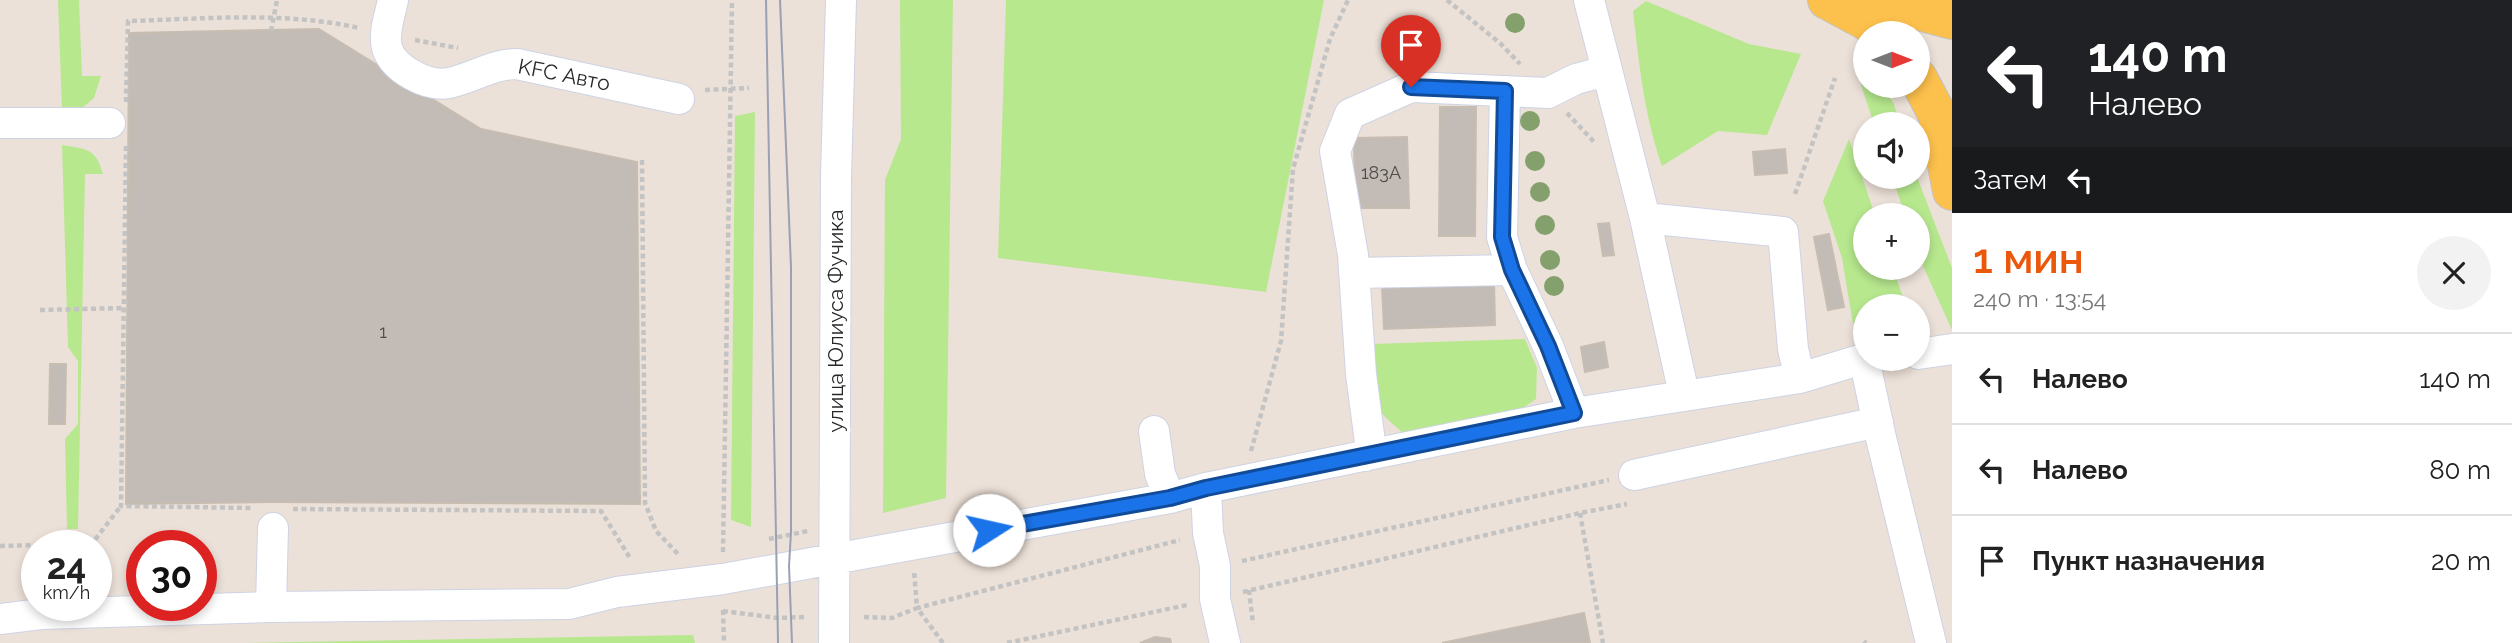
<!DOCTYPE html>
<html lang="ru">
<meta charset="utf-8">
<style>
:root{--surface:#fff;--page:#f2f2f2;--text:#222;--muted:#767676;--line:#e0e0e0;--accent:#ea580c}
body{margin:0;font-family:Raleway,sans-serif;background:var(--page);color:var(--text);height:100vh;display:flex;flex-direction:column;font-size:26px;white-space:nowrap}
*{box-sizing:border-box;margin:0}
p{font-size:23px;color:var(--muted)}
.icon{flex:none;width:38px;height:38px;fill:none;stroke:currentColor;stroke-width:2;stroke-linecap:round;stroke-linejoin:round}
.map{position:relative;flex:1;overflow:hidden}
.drawer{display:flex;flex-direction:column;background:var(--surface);width:560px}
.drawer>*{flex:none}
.guide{background:#202124;color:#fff;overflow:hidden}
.needle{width:46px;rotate:90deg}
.fabs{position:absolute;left:1853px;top:21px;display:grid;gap:14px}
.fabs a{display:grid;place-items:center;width:77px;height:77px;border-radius:50%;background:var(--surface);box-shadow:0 4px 10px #0003;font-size:35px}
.speed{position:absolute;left:21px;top:530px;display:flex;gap:14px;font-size:35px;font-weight:700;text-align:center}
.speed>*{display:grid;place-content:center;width:91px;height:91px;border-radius:50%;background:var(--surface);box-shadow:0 4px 10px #0003;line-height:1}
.speed small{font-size:18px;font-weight:400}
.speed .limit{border:10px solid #d22;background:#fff;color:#111}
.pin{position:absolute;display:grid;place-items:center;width:60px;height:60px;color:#fff;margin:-72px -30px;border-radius:50% 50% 50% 0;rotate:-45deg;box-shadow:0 0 7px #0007}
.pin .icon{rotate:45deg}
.me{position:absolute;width:77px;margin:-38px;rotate:80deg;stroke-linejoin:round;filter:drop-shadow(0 0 5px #0008)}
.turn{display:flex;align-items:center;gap:24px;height:147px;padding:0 21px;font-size:32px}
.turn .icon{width:91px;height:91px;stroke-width:2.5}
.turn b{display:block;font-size:49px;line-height:60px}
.then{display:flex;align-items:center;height:66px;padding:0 21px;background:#0003;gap:14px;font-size:26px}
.round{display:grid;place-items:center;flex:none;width:74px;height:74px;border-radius:37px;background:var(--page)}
.summary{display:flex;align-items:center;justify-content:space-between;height:119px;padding:0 21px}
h1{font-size:42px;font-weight:600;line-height:52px;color:var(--accent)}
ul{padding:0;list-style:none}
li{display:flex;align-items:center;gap:21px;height:91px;padding:0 21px;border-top:2px solid var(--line)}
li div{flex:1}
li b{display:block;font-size:26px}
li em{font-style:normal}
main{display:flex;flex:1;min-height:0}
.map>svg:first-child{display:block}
.green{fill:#b7e88e}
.building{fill:#c3bbb5;stroke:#c7bdb1;stroke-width:2}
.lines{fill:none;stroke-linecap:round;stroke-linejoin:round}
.minor-casing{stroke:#cdd3e3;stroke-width:32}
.major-casing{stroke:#c3c3c3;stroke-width:40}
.path{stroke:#c3c3c3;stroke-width:4.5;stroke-dasharray:5 3.5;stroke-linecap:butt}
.minor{stroke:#fff;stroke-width:30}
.major{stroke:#fcc04c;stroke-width:38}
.tram{stroke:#9aa1b4;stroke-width:2}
.tree{fill:#84a06c}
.route-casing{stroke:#114b97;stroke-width:18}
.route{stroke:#1a73e8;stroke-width:12}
.labels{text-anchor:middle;stroke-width:7;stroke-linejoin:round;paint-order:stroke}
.number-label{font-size:18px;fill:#4f4d4b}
.street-label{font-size:21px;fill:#282828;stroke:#fff}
</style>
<main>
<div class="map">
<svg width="1952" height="643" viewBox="0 0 1952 643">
<rect width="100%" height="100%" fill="#ece1d8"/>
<path class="green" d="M58 0H79L82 76H101L94 98 82 108 62 109Z
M900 0H953L946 498 883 513 885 180 901 139Z
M1006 0H1324L1266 292 998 258Z
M1646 1 1749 44 1801 54 1767 135 1718 131 1662 166C1644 115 1639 63 1633 11Z
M1865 79 1866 86H1882L1894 104 1900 124H1874L1861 85Z
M755 112 751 527 731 520 735 116Z
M1849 139 1875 215H1866V268H1893L1906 306H1866L1865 325 1853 324 1842 258 1823 201Z
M62 145C86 149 96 148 103 174H85L78 529H67L65 439 78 424V361L68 347Z
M1892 177H1917L1952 268V330L1918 255V215H1905Z
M1525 339 1537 368 1536 399 1517 412 1404 434 1385 417 1375 404 1372 344Z
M693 635 695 643H246Z"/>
<path class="building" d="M319 29 481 129 637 162 640 504 271 502 126 504 129 33Z
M1440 107H1476L1475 236H1439Z
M1407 137 1409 208H1355L1354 138Z
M1785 149 1787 173 1755 175 1753 152Z
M1609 223 1614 255 1603 256 1598 224Z
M1829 234 1844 307 1828 310 1814 237Z
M1494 282 1495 325 1384 329 1382 286Z
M1604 342 1608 367 1585 372 1581 347Z
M50 364H66L65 424H49Z
M1584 613 1590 643H1442Z
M1155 637 1170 639 1171 643H1140Z"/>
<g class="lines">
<g class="minor-casing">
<path id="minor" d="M393 0C390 15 383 33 387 48 394 70 428 87 449 83 473 78 492 64 517 64L679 99
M1589 0 1645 218 1684 394
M1505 91 1502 237 1512 270 1548 346 1574 413
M0 123H110
M1645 218 1783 232 1793 349 1800 378
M1354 273 1512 270
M1918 354 1952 349
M1864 358 1881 438 1931 643
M1154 431 1160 474 1170 498
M1366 456 1370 442 1361 374 1353 255 1335 151 1350 114 1411 87 1548 93 1576 79 1606 71
M1634 475 1878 422
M1206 488 1208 533 1215 566V599L1225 643
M271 607 273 528
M0 619 41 614 271 607 569 604 617 592 723 579 1170 498 1206 488 1574 413 1800 378 1866 358
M834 643 836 176 841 0"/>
</g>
<g class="major-casing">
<path id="major" d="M1827 0 1866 21 1883 33
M1877 0 1952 20
M1918 78 1937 114 1952 191"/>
</g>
<path class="path" d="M1447 0 1501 44 1520 64
M271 31 277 0
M415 40 458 48
M705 90 749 88
M126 102 128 21C205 19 283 11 359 28
M1567 113 1594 142
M126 146 121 506 252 508
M642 160 645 503 656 531 678 554
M1795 194 1835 78
M40 310 124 308
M1251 451 1281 341 1293 169 1330 39 1348 0
M293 509 601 511 630 558
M1580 513 1603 643
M769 539 808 531
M0 546 38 545
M90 546 121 506
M723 552 732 0
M1242 561 1609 480
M1249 590 1253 624
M1243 592 1580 513 1627 504
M723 610 724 643
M723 611 778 618 806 617
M864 617 892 618 917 608 914 571
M1864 641 1866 643
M943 643 917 608 1180 540
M1007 643 1187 605"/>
<use href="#minor" class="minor"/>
<use href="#major" class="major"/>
<path class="tram" d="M766 0 778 643
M780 0 791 267V532L789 566 792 643"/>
</g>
<g class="tree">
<circle cx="1515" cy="23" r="10"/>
<circle cx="1530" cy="121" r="10"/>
<circle cx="1535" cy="161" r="10"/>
<circle cx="1540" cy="192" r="10"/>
<circle cx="1545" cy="225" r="10"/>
<circle cx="1550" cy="260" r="10"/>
<circle cx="1554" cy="286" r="10"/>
</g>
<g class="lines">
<g class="route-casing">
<path id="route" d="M989 530 1170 498 1206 488 1574 413 1548 346 1512 270 1502 237 1505 91 1411 87"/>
</g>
<use href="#route" class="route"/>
</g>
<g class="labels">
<g class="number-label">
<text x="1381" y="179">183А</text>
<text x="383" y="338">1</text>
</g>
<g class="street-label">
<text transform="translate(564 75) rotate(11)" y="7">KFC Авто</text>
<text transform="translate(836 321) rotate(-90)" y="7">улица Юлиуса Фучика</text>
</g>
</g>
</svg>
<div class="fabs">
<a><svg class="needle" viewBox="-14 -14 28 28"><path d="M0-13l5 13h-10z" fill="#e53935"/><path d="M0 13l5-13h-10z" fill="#767676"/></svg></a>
<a><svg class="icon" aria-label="sound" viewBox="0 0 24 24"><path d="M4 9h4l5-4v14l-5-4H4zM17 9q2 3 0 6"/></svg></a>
<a>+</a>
<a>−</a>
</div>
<div class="speed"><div>24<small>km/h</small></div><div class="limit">30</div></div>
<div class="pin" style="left:1411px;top:87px;background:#d93025"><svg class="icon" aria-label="arrive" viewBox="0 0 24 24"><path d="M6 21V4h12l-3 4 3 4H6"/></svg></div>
<svg class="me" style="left:989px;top:530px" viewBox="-20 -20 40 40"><circle r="19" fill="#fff"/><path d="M0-13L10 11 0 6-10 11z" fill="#1a73e8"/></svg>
</div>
<section class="drawer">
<div class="guide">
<div class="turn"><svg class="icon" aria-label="left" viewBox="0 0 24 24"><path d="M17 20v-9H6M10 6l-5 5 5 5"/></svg><div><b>140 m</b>Налево</div></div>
<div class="then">Затем<svg class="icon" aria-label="left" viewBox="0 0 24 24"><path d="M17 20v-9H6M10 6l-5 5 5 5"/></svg></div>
</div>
<div class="summary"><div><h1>1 мин</h1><p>240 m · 13:54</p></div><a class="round"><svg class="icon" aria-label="close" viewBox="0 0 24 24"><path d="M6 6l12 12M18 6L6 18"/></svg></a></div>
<ul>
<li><svg class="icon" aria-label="left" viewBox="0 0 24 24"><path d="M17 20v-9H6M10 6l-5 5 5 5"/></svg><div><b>Налево</b></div><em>140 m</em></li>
<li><svg class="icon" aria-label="left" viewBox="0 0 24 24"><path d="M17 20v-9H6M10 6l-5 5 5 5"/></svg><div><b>Налево</b></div><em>80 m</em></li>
<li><svg class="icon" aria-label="arrive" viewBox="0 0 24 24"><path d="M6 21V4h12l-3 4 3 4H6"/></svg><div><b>Пункт назначения</b></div><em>20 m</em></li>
</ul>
</section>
</main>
